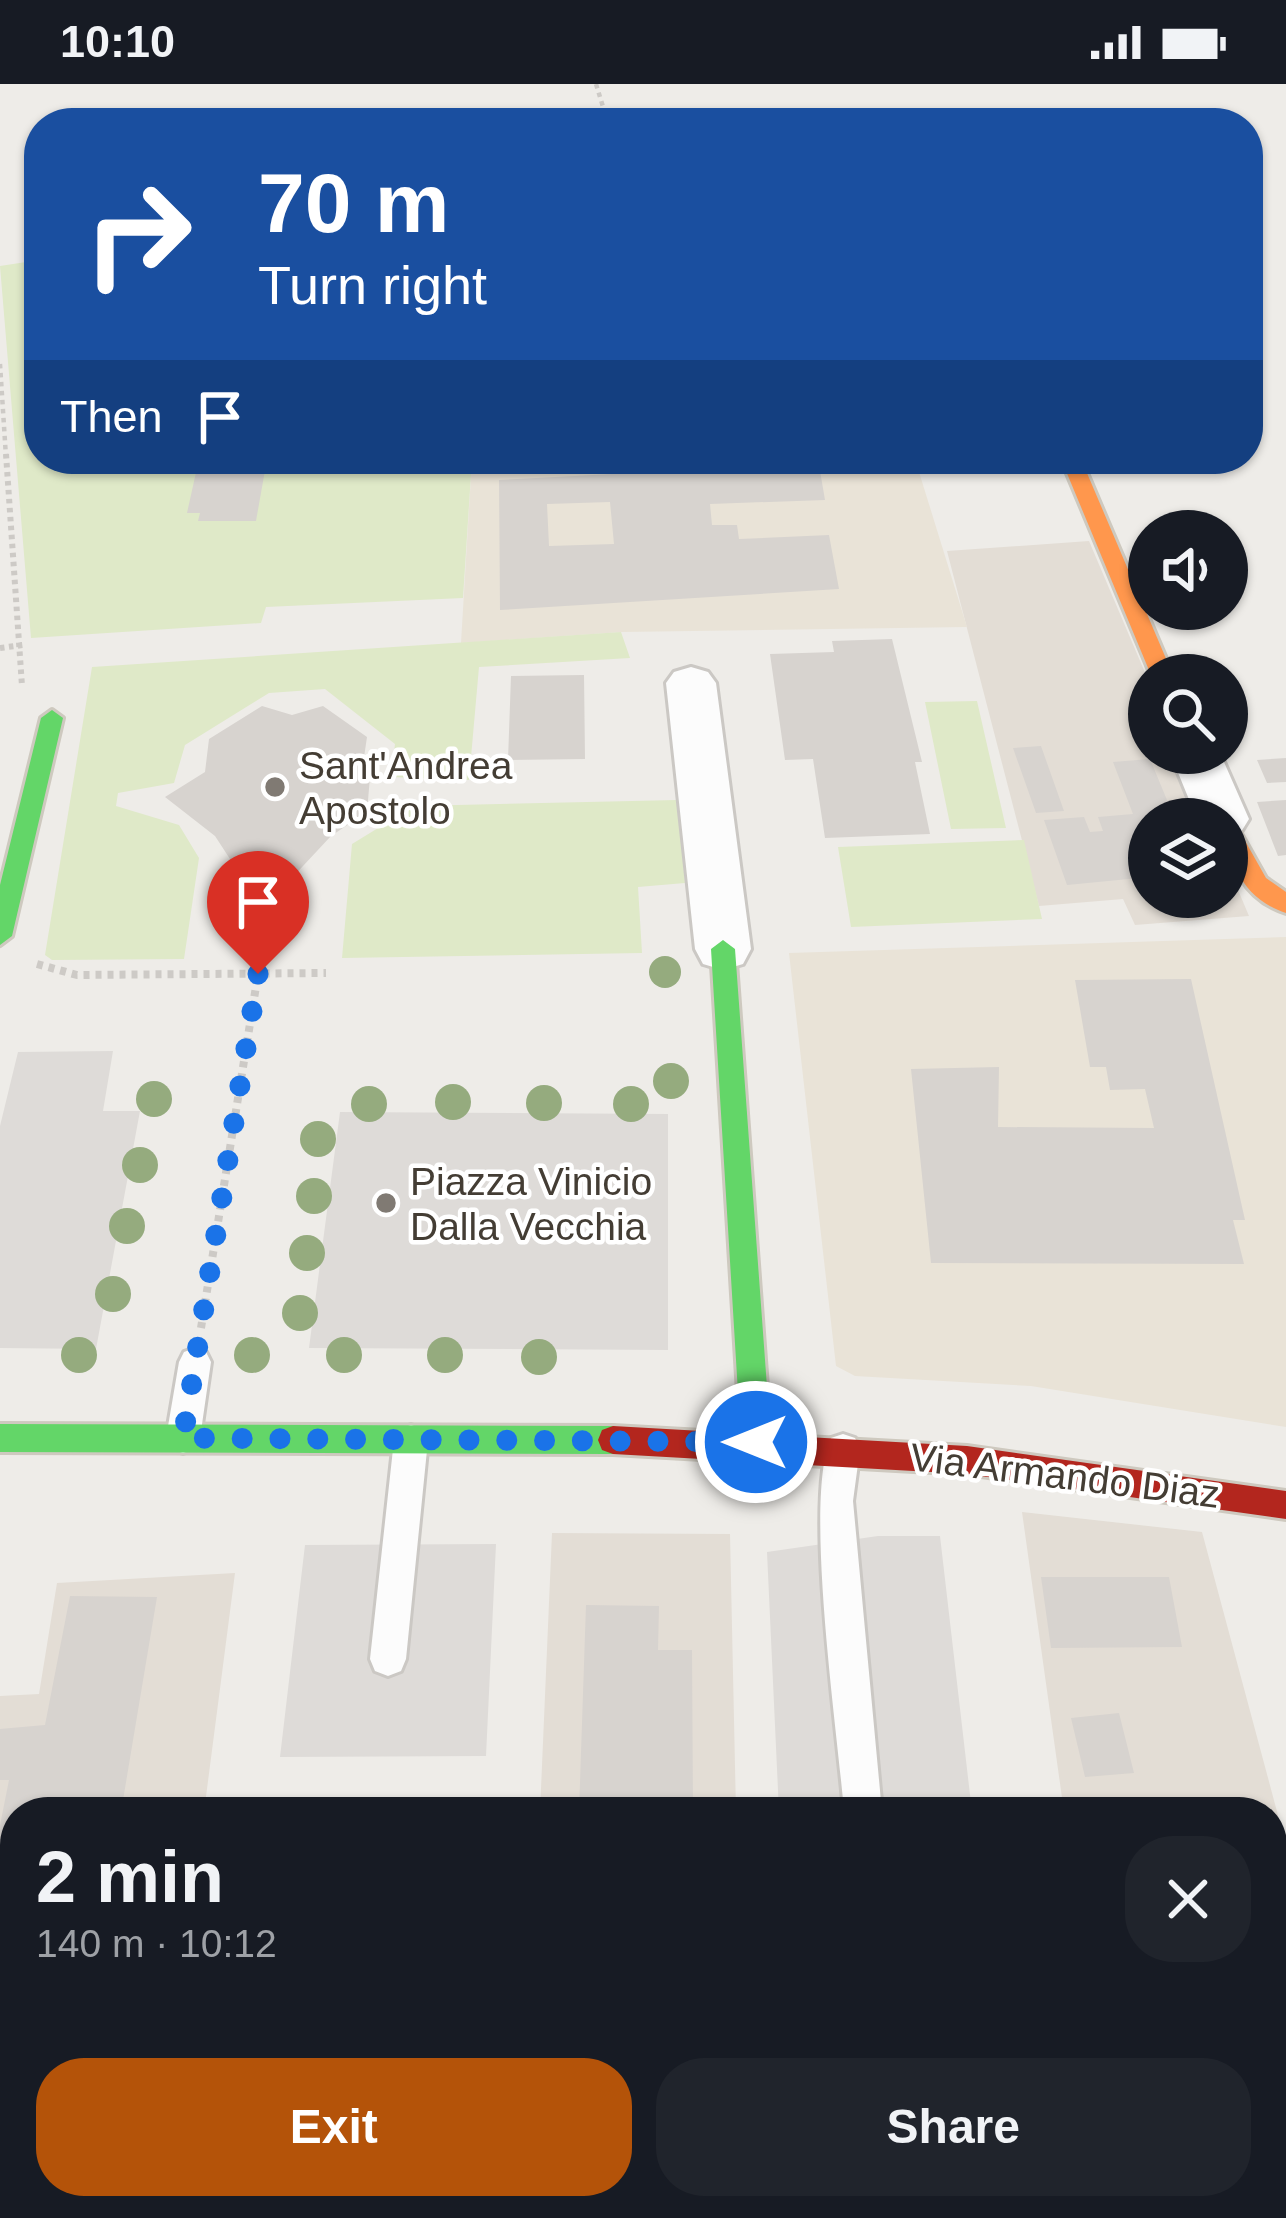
<!DOCTYPE html>
<meta charset="utf-8">
<style>
:root{--surface:#171b24;--page:#20242c;--text:#f1f3f6;--muted:#9ea1a6;--accent:#b45309}
body{margin:0;font-family:Helvetica,sans-serif;background:var(--page);color:var(--text);height:100vh;display:flex;flex-direction:column;font-size:45px;white-space:nowrap}
*{box-sizing:border-box;margin:0}
p{font-size:39px;color:var(--muted)}
.icon{flex:none;width:66px;height:66px;fill:none;stroke:currentColor;stroke-width:2;stroke-linecap:round;stroke-linejoin:round}
.map{position:relative;flex:1;overflow:hidden}
.sheet{position:absolute;left:0px;top:1713px;width:1287px;height:423px;display:flex;flex-direction:column;background:var(--surface);border-radius:48px 48px 0 0;box-shadow:0 3px 9px #0004}
.sheet>*{flex:none}
.banner{position:absolute;left:24px;top:24px;width:1239px;height:366px;border-radius:48px;box-shadow:0 3px 9px #0004;background:#1a4fa0;color:#fff;overflow:hidden}
.fabs{position:absolute;left:1128px;top:426px;display:grid;gap:24px}
.fabs a{display:grid;place-items:center;width:120px;height:120px;border-radius:50%;background:var(--surface);box-shadow:0 3px 9px #0004;font-size:60px}
.pin{position:absolute;display:grid;place-items:center;width:102px;height:102px;color:#fff;margin:-123px -51px;border-radius:50% 50% 50% 0;rotate:-45deg;box-shadow:0 0 12px #0007}
.pin .icon{rotate:45deg}
.me{position:absolute;width:132px;margin:-66px;rotate:270deg;stroke-linejoin:round;filter:drop-shadow(0 0 9px #0008)}
.turn{display:flex;align-items:center;gap:42px;height:252px;padding:0 36px;font-size:54px}
.turn .icon{width:156px;height:156px;stroke-width:2.5}
.turn b{display:block;font-size:84px;line-height:102px}
.then{display:flex;align-items:center;height:114px;padding:0 36px;background:#0003;gap:24px;font-size:45px}
.round{display:grid;place-items:center;flex:none;width:126px;height:126px;border-radius:48px;background:var(--page)}
.headline{display:flex;align-items:center;justify-content:space-between;height:204px;padding:0 36px}
h1{font-size:72px;font-weight:700;line-height:90px}
.button{display:flex;gap:24px;margin-top:auto;padding:24px 36px}
.button a{flex:1;height:138px;border-radius:48px;background:var(--accent);color:#fff;font-size:48px;font-weight:700;line-height:138px;text-align:center}
.button a+a{background:var(--page);color:var(--text)}
.status{display:flex;justify-content:space-between;align-items:center;height:84px;padding:0 60px;background:var(--surface);direction:ltr}
.status svg{height:33px;fill:currentColor}
.map>svg:first-child{display:block}
.residential{fill:#e3ddd5}
.education{fill:#e9e3d7}
.green{fill:#dfe9c8}
.parking{fill:#dedbd8}
.building{fill:#d7d3cf;fill-rule:evenodd}
.lines{fill:none;stroke-linecap:round;stroke-linejoin:round}
.lane-casing{stroke:#cbc8c4;stroke-width:6}
.street-casing{stroke:#cbc8c4;stroke-width:6}
.fast-casing{stroke:#cec9bf;stroke-width:6}
.slow-casing{stroke:#cec9bf;stroke-width:6}
.jam-casing{stroke:#cec9bf;stroke-width:6}
.path-far3{stroke:#cdcac6;stroke-width:4.5;stroke-dasharray:4.5 4.5;stroke-linecap:butt}
.path-far2{stroke:#cdcac6;stroke-width:6;stroke-dasharray:4.5 4.5;stroke-linecap:butt}
.path-far1{stroke:#cdcac6;stroke-width:8;stroke-dasharray:6 6;stroke-linecap:butt}
.path{stroke:#cdcac6;stroke-width:9;stroke-dasharray:8 8;stroke-linecap:butt}
.lane{fill:#fcfcfc;fill-rule:evenodd}
.street{fill:#fcfcfc;fill-rule:evenodd}
.fast{fill:#63d668;fill-rule:evenodd}
.slow{fill:#ff974d;fill-rule:evenodd}
.jam{fill:#b3261e;fill-rule:evenodd}
.tree{fill:#95ab7e}
.route{stroke:#1a73e8;stroke-width:21;stroke-dasharray:0 37.8}
.poi-dot{fill:#807a73;stroke:#fff;stroke-width:4.5}
.labels{text-anchor:middle;stroke-width:9;stroke-linejoin:round;paint-order:stroke}
.poi-label{font-size:39px;fill:#443d34;stroke:#fff;text-anchor:start}
.street-label{font-size:39px;fill:#443d34;stroke:#fff}
</style>
<div class="status"><b>10:10</b><svg viewBox="0 0 49 12"><path d="M0 12V9h3v3zM5 12V6h3v6zM10 12V3h3v9zM15 12V0h3v12zM26 1h20v11H26zM47 4h2v5h-2z"/></svg></div>
<div class="map">
<svg width="1286" height="2134" viewBox="0 0 1286 2134">
<rect width="100%" height="100%" fill="#eeece8"/>
<path class="residential" d="M1089 457 1149 598V669H1180L1208 735H1149V813H1227V780L1249 832 1135 841 1123 815 1039 822 947 467Z
M1022 1428 1202 1448 1286 1761V2134H1124L1121 2121H1272V1728H1064Z
M552 1449 730 1450 736 1728H540Z
M235 1489 204 1728H15V1871L0 1872V1612L39 1610 57 1499Z"/>
<path class="education" d="M472 375H915L967 543 622 548 461 559Z
M1286 853V1343L1031 1302 855 1292 836 1282 789 869Z"/>
<path class="green" d="M39 176V375H472L463 514 266 523 261 539 31 554 0 182Z
M621 548 630 574 479 583 469 696 391 693 395 660 325 605 269 609 185 661 174 699 118 709 116 722 179 741 199 774 184 875 52 876 45 871 92 583Z
M977 617 1006 744 951 745 925 618Z
M677 716 685 799 638 803 642 869 342 874 352 760 414 722Z
M1024 756 1042 835 851 843 838 763Z"/>
<path class="parking" d="M113 967 103 1027H140L96 1265 0 1264V1042L18 968Z
M340 1028 668 1030V1266L309 1264Z
M878 1452H940L972 1728H779L767 1468Z
M496 1460 486 1672 280 1673 305 1461Z"/>
<path class="building" d="M199 375H267L256 437H198L200 429H187Z
M705 375H818L825 416 710 420 712 441H737L739 455 829 451 839 505 500 526 499 396 706 385ZM610 418 614 460 549 462 547 420Z
M892 555 922 678H915L930 750 825 754 813 675 785 676 770 570 834 568 832 557Z
M584 591 585 675 508 676 511 592Z
M262 622 292 631 323 622 367 653 362 687 370 693 367 728 331 752 289 797 269 791 245 798 215 752 165 713 205 688 209 655Z
M1041 662 1064 727 1036 729 1013 664Z
M1286 674V698L1267 699 1257 676Z
M1150 675 1174 733 1149 735V793L1067 801 1044 736 1084 733 1090 748 1103 747 1098 733 1133 730 1113 678Z
M1286 716V771L1278 772 1257 718Z
M1191 895 1245 1136H1233L1244 1180 931 1179 911 985 999 983 998 1043 1154 1044 1145 1005 1110 1006 1106 983H1090L1075 896Z
M1041 1493H1169L1182 1563 1051 1564Z
M70 1512 157 1513 121 1728H15V1805H0V1741L9 1696H0V1645L45 1641Z
M586 1521 659 1522 658 1566H692L693 1728H579Z
M1119 1629 1134 1689 1085 1693 1071 1634Z"/>
<g class="lines">
<g class="lane-casing">
<path id="lane" d="M195 1264 206 1268 211 1278 200 1354 195 1365 183 1369 171 1365 166 1354 179 1278 184 1268Z
M411 1341 423 1345 428 1356 406 1575 401 1587 388 1592 375 1587 370 1575 394 1356 399 1345Z
M843 1350 855 1354 860 1365 853 1417 882 1728H844C838 1650 803 1415 831 1354Z"/>
</g>
<g class="street-casing">
<path id="street" d="M691 583 708 588 716 599 751 865 743 880 723 886 703 880 695 865 666 599 674 588Z
M1170 669H1220L1249 735 1241 748 1227 752V735H1197Z"/>
</g>
<g class="fast-casing">
<path id="fast" d="M52 626 63 634 12 852 0 861V801L41 634Z
M723 856 735 865 771 1358 767 1368 756 1372 745 1368 741 1358 711 865Z
M0 1340 613 1342 624 1346 628 1356 624 1366 613 1370 0 1368Z"/>
</g>
<g class="slow-casing">
<path id="slow" d="M1061 375H1081L1173 591H1151Z
M1227 737 1235 739 1266 794 1286 808V829C1243 815 1227 778 1227 737Z"/>
</g>
<g class="jam-casing">
<path id="jam" d="M613 1342 967 1362 1286 1407V1435L967 1390 613 1370 602 1366 598 1356 602 1346Z"/>
</g>
<path class="path-far3" d="M596 0 608 39
M0 280 6 373"/>
<path class="path-far2" d="M6 370 22 602
M0 564 23 561"/>
<path class="path-far1" d="M37 880 77 891 326 889
M201 1244 258 890"/>
<path class="path" d="M0 2056 15 2066
M76 2121 88 2134
M342 2134 356 2121"/>
<use href="#lane" class="lane"/>
<use href="#street" class="street"/>
<use href="#fast" class="fast"/>
<use href="#slow" class="slow"/>
<use href="#jam" class="jam"/>
</g>
<g class="tree">
<circle cx="665" cy="888" r="16"/>
<circle cx="671" cy="997" r="18"/>
<circle cx="154" cy="1015" r="18"/>
<circle cx="453" cy="1018" r="18"/>
<circle cx="544" cy="1019" r="18"/>
<circle cx="369" cy="1020" r="18"/>
<circle cx="631" cy="1020" r="18"/>
<circle cx="318" cy="1055" r="18"/>
<circle cx="140" cy="1081" r="18"/>
<circle cx="314" cy="1112" r="18"/>
<circle cx="127" cy="1142" r="18"/>
<circle cx="307" cy="1169" r="18"/>
<circle cx="113" cy="1210" r="18"/>
<circle cx="300" cy="1229" r="18"/>
<circle cx="79" cy="1271" r="18"/>
<circle cx="252" cy="1271" r="18"/>
<circle cx="344" cy="1271" r="18"/>
<circle cx="445" cy="1271" r="18"/>
<circle cx="539" cy="1273" r="18"/>
</g>
<g class="lines">
<path class="route" d="M258 890 183 1354 756 1358"/>
</g>
<g class="poi-dot">
<circle cx="275" cy="703" r="12"/>
<circle cx="386" cy="1119" r="12"/>
</g>
<g class="labels">
<g class="poi-label">
<text x="299" y="695">Sant'Andrea<tspan x="299" dy="45">Apostolo</tspan></text>
<text x="410" y="1111">Piazza Vinicio<tspan x="410" dy="45">Dalla Vecchia</tspan></text>
</g>
<g class="street-label">
<text transform="translate(1065 1391) rotate(7)" y="14">Via Armando Diaz</text>
</g>
</g>
</svg>
<div class="fabs">
<a><svg class="icon" aria-label="sound" viewBox="0 0 24 24"><path d="M4 9h4l5-4v14l-5-4H4zM17 9q2 3 0 6"/></svg></a>
<a><svg class="icon" aria-label="search" viewBox="0 0 24 24"><circle cx="10" cy="10" r="6"/><path d="M15 15l6 6"/></svg></a>
<a><svg class="icon" aria-label="layers" viewBox="0 0 24 24"><path d="M12 4l9 5-9 5-9-5zM3 14l9 5 9-5"/></svg></a>
</div>
<div class="pin" style="left:258px;top:890px;background:#d93025"><svg class="icon" aria-label="arrive" viewBox="0 0 24 24"><path d="M6 21V4h12l-3 4 3 4H6"/></svg></div>
<svg class="me" style="left:756px;top:1358px" viewBox="-20 -20 40 40"><circle r="17" fill="#1a73e8" stroke="#fff" stroke-width="3"/><path d="M0-11L8 9 0 5-8 9z" fill="#fff"/></svg>
<div class="banner">
<div class="turn"><svg class="icon" aria-label="right" viewBox="0 0 24 24"><path d="M7 20v-9h11M14 6l5 5-5 5"/></svg><div><b>70 m</b>Turn right</div></div>
<div class="then">Then<svg class="icon" aria-label="arrive" viewBox="0 0 24 24"><path d="M6 21V4h12l-3 4 3 4H6"/></svg></div>
</div>
<section class="sheet">
<div class="headline"><div><h1>2 min</h1><p>140 m · 10:12</p></div><a class="round"><svg class="icon" aria-label="close" viewBox="0 0 24 24"><path d="M6 6l12 12M18 6L6 18"/></svg></a></div>
<div class="button"><a>Exit</a><a>Share</a></div>
</section>
</div>
